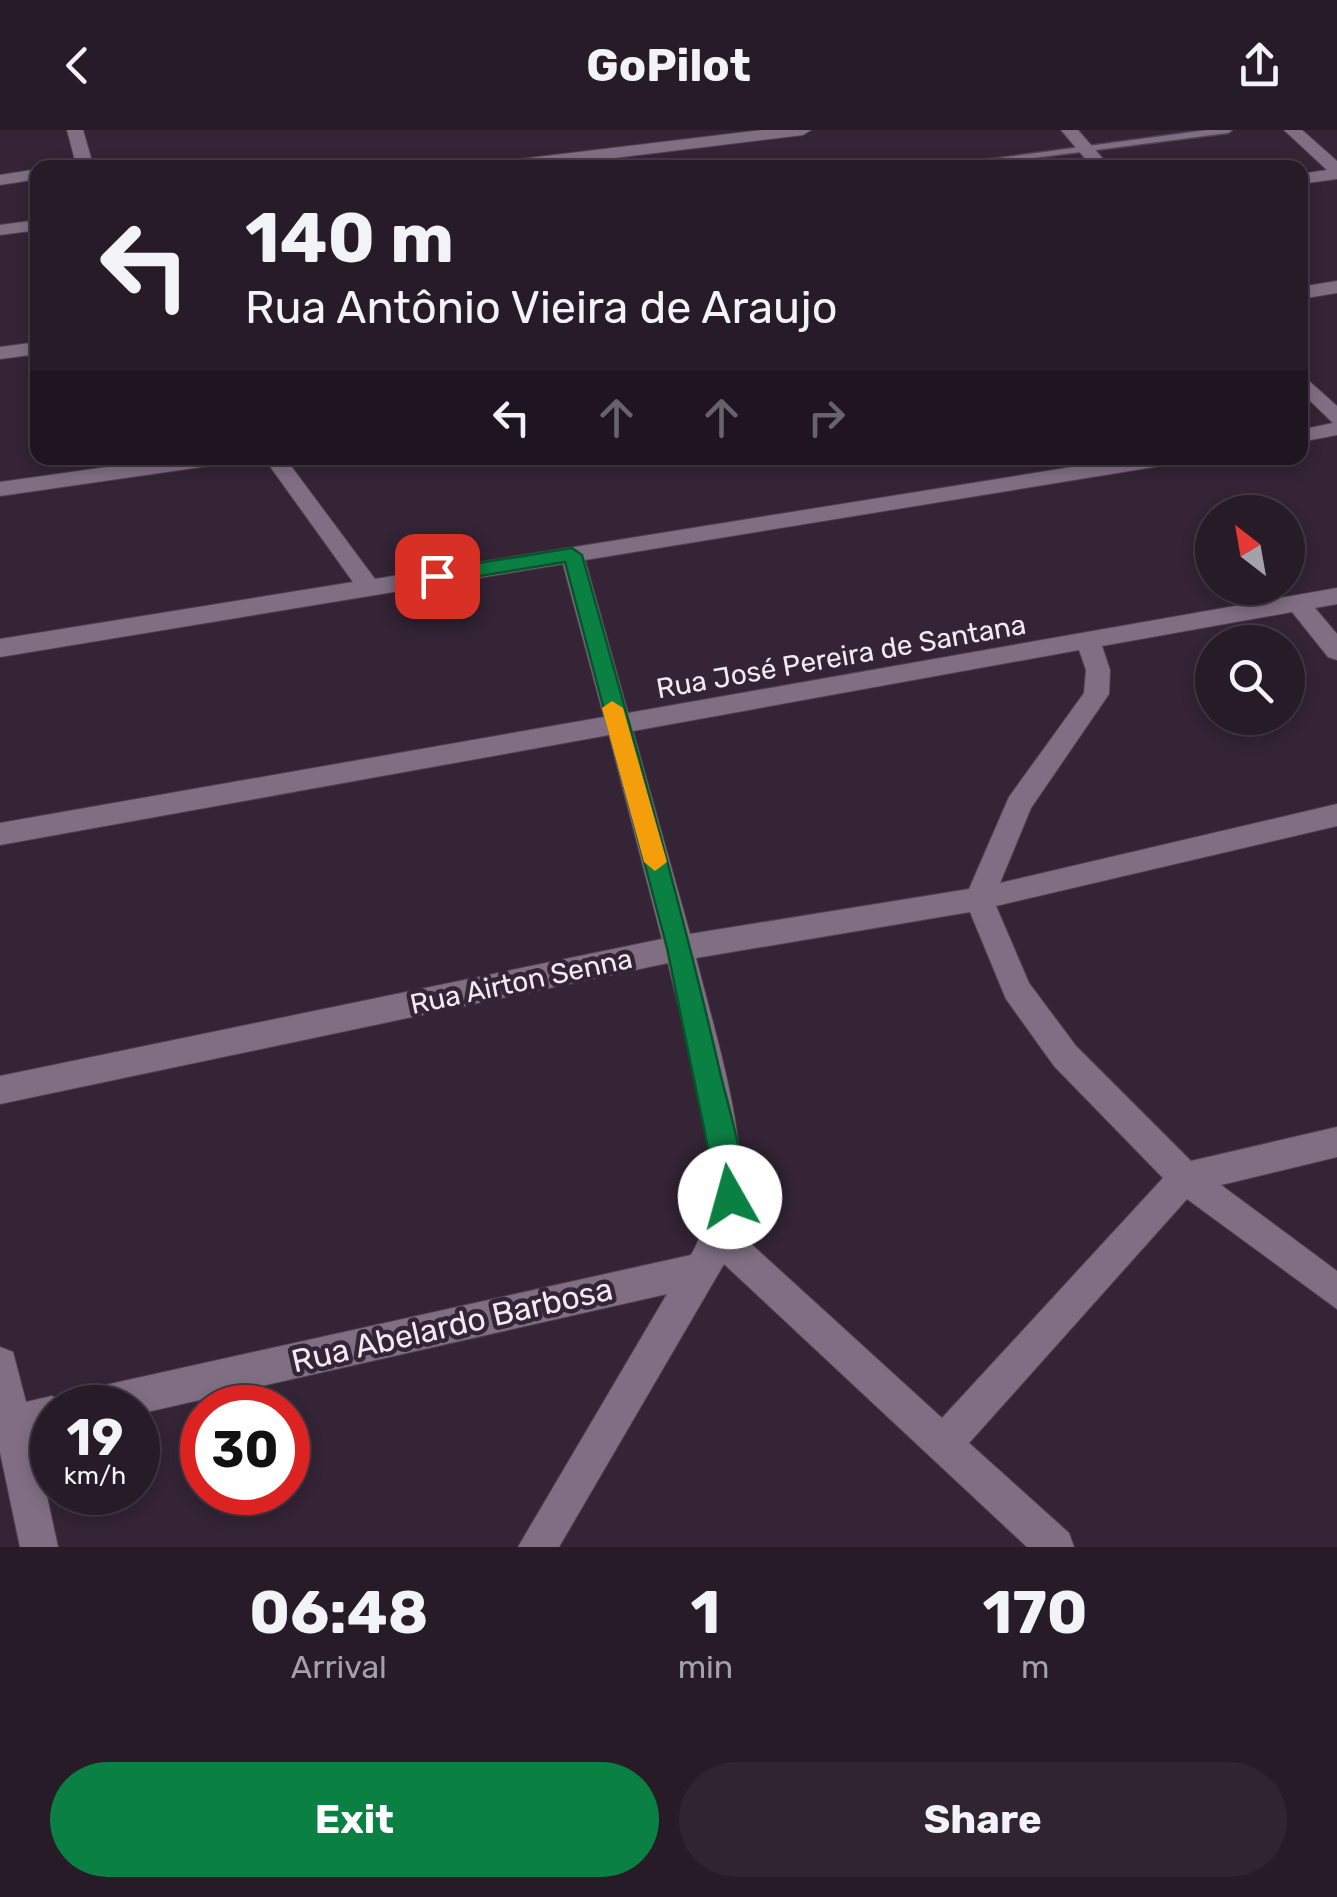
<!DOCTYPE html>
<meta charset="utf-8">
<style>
:root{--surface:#271b28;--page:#2f2430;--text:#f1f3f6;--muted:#a4a1a8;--line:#433945;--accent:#0b8043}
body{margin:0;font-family:Rubik,sans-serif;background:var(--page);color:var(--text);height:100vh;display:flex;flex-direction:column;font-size:38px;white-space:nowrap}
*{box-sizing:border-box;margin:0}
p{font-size:32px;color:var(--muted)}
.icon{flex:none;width:55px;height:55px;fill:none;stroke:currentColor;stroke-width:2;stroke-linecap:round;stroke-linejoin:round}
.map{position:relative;height:1417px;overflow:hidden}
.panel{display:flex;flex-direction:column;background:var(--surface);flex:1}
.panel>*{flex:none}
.top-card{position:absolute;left:30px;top:30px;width:1278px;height:305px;border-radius:20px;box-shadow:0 5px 15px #0003,0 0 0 2px var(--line);background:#271b28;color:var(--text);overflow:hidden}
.needle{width:65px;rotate:329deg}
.buttons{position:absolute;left:1195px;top:365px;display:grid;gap:20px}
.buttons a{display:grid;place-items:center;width:110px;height:110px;border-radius:50%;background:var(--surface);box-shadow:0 5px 15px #0003,0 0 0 2px var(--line);font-size:50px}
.speed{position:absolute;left:30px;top:1255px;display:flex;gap:20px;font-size:50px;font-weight:700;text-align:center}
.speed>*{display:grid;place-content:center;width:130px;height:130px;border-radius:50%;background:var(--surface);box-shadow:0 5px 15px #0003,0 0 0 2px var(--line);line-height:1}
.speed small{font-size:25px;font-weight:400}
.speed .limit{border:15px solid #d22;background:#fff;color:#111}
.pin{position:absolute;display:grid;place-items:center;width:85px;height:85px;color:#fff;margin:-42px;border-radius:20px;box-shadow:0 5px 15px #0006}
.me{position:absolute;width:110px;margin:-55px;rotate:353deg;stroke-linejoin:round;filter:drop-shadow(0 0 8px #0008)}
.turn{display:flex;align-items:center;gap:35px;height:210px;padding:0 50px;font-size:45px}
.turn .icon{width:130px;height:130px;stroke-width:2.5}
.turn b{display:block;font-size:70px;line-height:85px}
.lanes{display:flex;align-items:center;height:95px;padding:0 50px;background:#0003;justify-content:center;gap:50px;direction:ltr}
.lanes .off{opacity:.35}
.eta{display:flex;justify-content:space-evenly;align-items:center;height:170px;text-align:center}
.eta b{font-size:60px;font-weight:700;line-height:70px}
.button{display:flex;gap:20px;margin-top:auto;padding:20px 50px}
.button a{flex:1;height:115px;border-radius:60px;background:var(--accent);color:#fff;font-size:40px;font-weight:700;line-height:115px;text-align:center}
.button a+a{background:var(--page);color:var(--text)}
header{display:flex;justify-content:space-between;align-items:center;height:130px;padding:0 50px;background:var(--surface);font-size:45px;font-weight:700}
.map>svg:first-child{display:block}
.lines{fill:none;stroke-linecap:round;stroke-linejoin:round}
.service-casing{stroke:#4f4251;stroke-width:3}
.minor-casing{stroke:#4f4251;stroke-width:2}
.service{fill:#806e83;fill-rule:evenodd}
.minor{fill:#806e83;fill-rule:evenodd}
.route{fill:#0b8043;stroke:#07532c;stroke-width:2.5}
.slow{fill:#f59e0b}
.labels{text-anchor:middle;stroke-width:9;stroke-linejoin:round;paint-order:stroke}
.street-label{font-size:28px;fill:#f3e9f5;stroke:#342436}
.near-street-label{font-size:32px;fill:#f3e9f5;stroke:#342436}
</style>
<header><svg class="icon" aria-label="back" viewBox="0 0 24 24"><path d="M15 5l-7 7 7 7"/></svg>GoPilot<svg class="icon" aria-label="share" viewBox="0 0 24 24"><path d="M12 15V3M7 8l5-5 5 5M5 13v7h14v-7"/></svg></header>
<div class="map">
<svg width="1337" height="1417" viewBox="0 0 1337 1417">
<rect width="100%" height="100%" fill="#342436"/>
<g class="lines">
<g class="service-casing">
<path id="service" d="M1207 0H1232L1228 3 955 38H926Z"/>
</g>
<g class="minor-casing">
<path id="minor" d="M67 0H83L94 38H77Z
M762 0H811L803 5 533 38H479L487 33Z
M1061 0H1078L1111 38H1093Z
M1284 0H1302L1337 31V49L1300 54V44L1327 40Z
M38 39V49L0 55V45Z
M38 90V100L0 105V95Z
M1337 151V163L1300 169V157Z
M38 212V224L0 229V217Z
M1300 243 1337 276V305L1300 312V300L1333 293 1300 261Z
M172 328H226L215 335 0 366V352Z
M264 328H285L375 449 1128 328H1176L1166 335 585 430 628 583 1337 458V474L1315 478 1337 504V530L1328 527 1292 482 1102 516 1110 540 1109 564 1031 678 1000 753 1337 674V696L996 776 1029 853 1076 916 1191 1031 1337 997V1027L1221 1055 1337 1141V1179L1187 1069 969 1313 1069 1403 1074 1417H1027L724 1134 559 1417H518L667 1164 138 1284V1278H52V1302L34 1307 58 1417H20L0 1322V1217L13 1222 26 1272 52 1266 66 1274 70 1265 83 1260 691 1125C736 1050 686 914 668 833L0 974V946L662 809 609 605 0 715V693L604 587 563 434 0 527V509L353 452ZM1079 520 1086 540 1084 563 1009 667 969 759 690 804 633 601ZM970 782 1006 869 1054 936 1163 1048 942 1288 738 1102C751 1010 718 916 696 828Z"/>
</g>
<use href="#service" class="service"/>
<use href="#minor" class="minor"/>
</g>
<path class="route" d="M572 418 582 425C630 597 680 768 720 942 727 974 752 1047 739 1076L730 1080 720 1076 667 818 565 432 437 453 427 446 437 440Z"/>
<path class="slow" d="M612 571 623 578 667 732 655 741 644 732 602 578Z"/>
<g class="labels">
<g class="street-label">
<text transform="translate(841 526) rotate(-10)" y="10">Rua José Pereira de Santana</text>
<text transform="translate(521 851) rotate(-12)" y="10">Rua Airton Senna</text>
</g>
<g class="near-street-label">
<text transform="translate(452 1195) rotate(-13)" y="11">Rua Abelardo Barbosa</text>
</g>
</g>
</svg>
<div class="buttons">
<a><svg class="needle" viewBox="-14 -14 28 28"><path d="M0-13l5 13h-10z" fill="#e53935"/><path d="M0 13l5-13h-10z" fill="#a4a1a8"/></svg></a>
<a><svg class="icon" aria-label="search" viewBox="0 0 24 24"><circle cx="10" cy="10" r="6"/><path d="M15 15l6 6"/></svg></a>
</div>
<div class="speed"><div>19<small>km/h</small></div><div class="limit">30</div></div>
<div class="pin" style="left:437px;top:446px;background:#d93025"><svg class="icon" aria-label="arrive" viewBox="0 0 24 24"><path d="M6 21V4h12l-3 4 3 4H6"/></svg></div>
<svg class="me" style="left:730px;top:1067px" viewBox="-20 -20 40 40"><circle r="19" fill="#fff"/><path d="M0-13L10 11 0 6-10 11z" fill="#0b8043"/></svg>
<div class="top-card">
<div class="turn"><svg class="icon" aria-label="left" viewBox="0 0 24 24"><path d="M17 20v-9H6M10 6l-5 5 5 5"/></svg><div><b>140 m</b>Rua Antônio Vieira de Araujo</div></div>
<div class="lanes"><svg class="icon" aria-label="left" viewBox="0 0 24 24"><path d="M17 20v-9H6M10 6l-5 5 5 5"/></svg><svg class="icon off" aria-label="ahead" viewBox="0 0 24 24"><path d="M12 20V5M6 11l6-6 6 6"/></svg><svg class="icon off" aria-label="ahead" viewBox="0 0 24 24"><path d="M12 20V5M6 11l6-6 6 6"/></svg><svg class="icon off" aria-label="right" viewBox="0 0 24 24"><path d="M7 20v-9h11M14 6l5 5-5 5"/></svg></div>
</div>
</div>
<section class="panel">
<div class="eta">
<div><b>06:48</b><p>Arrival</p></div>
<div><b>1</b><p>min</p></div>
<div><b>170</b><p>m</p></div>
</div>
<div class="button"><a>Exit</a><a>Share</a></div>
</section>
